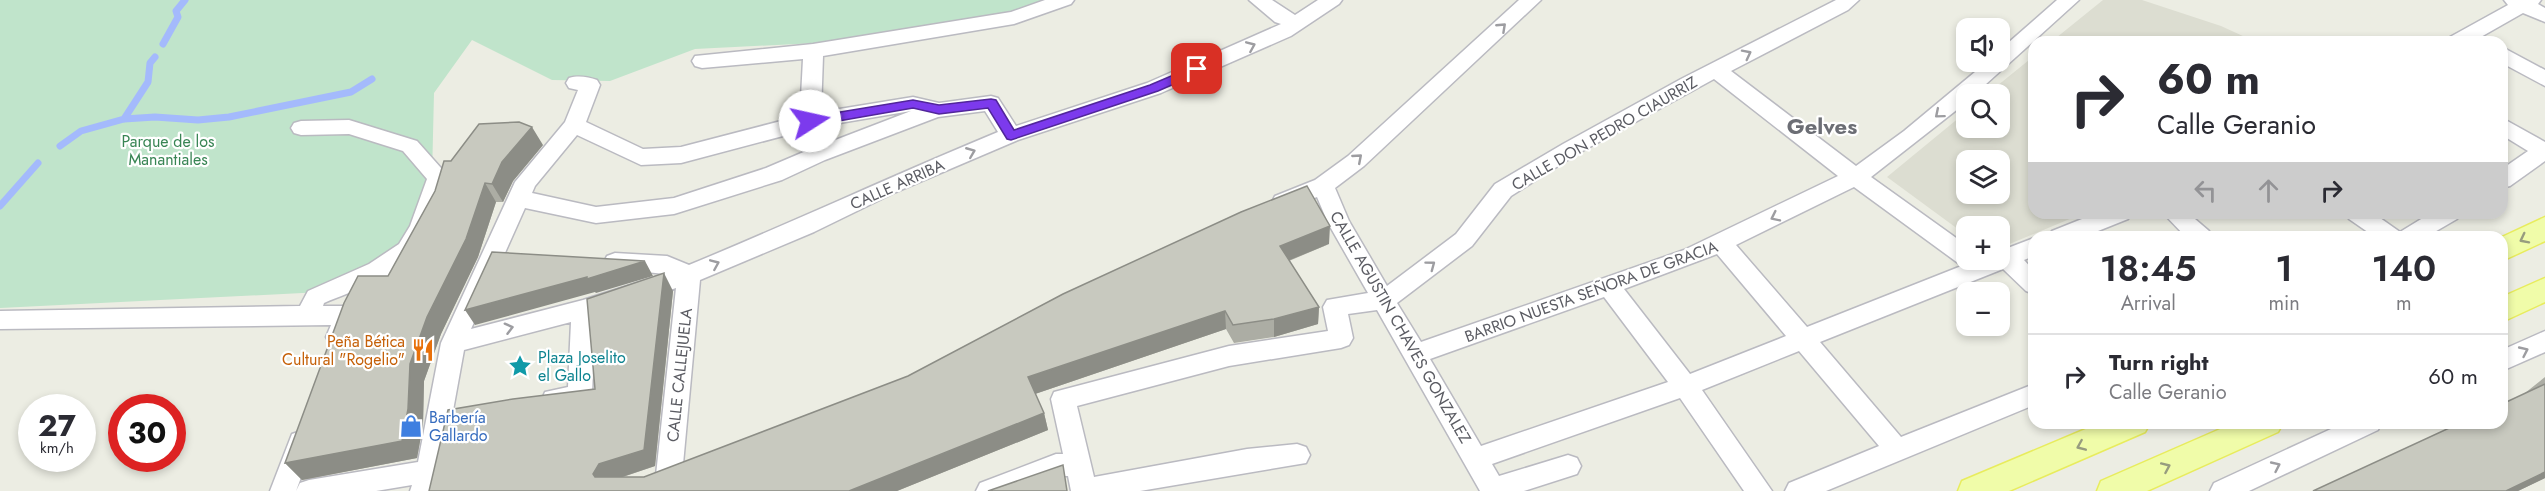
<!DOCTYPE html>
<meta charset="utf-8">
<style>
:root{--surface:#fff;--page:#f7f7f7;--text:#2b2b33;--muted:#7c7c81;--line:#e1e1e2}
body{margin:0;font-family:Jost,sans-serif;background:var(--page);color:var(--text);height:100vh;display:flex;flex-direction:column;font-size:22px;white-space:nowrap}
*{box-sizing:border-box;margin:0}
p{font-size:20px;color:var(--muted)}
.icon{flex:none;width:33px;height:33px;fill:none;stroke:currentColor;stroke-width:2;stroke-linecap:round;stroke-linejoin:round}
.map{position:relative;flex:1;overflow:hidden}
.side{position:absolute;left:2028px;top:231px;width:480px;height:198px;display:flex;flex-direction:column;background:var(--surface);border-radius:18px;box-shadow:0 3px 9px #0003}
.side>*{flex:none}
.banner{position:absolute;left:2028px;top:36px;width:480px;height:183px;border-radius:18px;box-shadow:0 3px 9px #0003;background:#fff;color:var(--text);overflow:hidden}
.buttons{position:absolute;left:1956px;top:18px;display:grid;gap:12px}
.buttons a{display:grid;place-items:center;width:54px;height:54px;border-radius:12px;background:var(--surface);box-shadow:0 3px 9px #0003;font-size:30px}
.speed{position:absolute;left:18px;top:394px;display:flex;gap:12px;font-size:30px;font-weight:700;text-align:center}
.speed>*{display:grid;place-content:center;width:78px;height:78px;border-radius:50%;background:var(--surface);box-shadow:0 3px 9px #0003;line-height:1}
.speed small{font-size:15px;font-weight:400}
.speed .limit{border:9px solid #d22;background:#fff;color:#111}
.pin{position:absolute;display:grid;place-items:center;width:51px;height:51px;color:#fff;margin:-26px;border-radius:12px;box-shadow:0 3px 9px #0006}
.me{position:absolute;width:66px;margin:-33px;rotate:80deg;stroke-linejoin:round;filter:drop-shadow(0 0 4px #0008)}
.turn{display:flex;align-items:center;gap:21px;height:126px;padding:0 30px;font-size:27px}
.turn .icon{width:78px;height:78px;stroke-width:2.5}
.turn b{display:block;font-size:42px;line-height:51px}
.lanes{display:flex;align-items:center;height:57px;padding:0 30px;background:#0003;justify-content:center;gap:30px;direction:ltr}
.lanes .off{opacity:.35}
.eta{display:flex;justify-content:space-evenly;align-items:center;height:102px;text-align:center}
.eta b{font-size:36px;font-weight:600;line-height:42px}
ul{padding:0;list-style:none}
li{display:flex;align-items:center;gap:18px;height:84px;padding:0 30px;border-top:2px solid var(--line)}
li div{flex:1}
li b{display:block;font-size:22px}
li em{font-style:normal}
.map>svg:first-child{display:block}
.education{fill:#dcddd1;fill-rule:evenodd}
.green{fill:#c0e4cb}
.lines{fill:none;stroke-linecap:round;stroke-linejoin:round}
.stream{stroke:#a4bafc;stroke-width:7}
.minor-casing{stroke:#babac1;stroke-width:3}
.major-casing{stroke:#e8ec5d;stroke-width:3}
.minor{fill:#fff;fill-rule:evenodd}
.major{fill:#f0fca9;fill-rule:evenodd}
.wall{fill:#acada4}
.shaded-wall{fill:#8c8d86}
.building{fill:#c8c9bf;stroke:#8c8d86;stroke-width:1.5}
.oneway{stroke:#9d9da1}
.oneway2{stroke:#979c7f}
.route{fill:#7c3aed;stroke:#51269a;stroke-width:1.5}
.labels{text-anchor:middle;stroke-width:4.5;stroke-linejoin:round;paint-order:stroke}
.street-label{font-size:16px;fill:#5b5c63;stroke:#fff}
.park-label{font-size:16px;fill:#388554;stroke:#fff}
.food-label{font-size:16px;fill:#c56008;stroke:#fff;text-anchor:end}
.culture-label{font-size:16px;fill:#0d838f;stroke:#fff;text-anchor:start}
.shop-label{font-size:16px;fill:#366cbe;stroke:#fff;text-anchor:start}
.district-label{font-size:22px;font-weight:bold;fill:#6c6e75;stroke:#fff}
</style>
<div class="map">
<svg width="2545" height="491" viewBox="0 0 2545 491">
<rect width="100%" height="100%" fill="#ecede3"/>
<path class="education" d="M2103 0H2142L2221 26 2256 42H2051Z
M2034 56V213H2084L2000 248V226H1966V235L1887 177 1966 112V128H2000V94H1987ZM1966 160H2000V194H1966Z"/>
<path class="green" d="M0 0H1048L1014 13 817 43 695 49 610 81 552 80 472 40 434 93 431 219 364 273 322 292 0 308Z"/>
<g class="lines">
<path class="stream" d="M163 44 178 17 176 11 185 0
M124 119 148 82 150 63 155 57
M60 146 81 131 124 119 155 117 198 120 229 117 351 92 372 79
M0 206 38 163"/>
<g class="minor-casing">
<path id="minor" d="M1045 0H1074L1071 4 1014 24 823 56 821 112 913 97 939 103 991 96 998 98 1016 126 1147 83 1281 24 1275 22 1249 0H1272L1295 15 1318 0H1342L1339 4 1291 36 1161 93 1018 140 896 192 814 232 700 280 682 475 678 483 669 486 660 483 656 475 676 288 595 315 592 395 589 402C575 407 559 411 545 406L542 399 545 392 568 387 571 322 464 350 442 471 436 491H410L412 485 376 491H296L300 483 309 480 418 462 441 343 515 182 565 122 578 90 569 88 566 83 569 78C579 75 588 77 597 80L600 85 586 122 643 149 681 147 800 116 803 59 702 68 695 66 692 61 695 56 813 44 1011 12ZM911 111 825 144 822 126ZM985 111 998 132C894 175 793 222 689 265L667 256 615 253 607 256 604 262 607 268 665 274 583 300 471 329 525 208 596 223 674 214 782 180 825 160 938 117ZM802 131 806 151 766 168 674 198 596 207 532 193 535 186 577 135 641 165 681 163Z
M1519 0H1541L1364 166 1335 188 1349 221 1387 286 1456 234 1495 184 1563 144 1681 79 1836 0H1859L1848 10 1731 71 1856 166 1904 131 1987 62H2000V50L2057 0H2079L1975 94H1966V102L1954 112 1871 177 1966 245V260H2000V251L2034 238V256L2024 260 2034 271V294L2026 291 2003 269 1820 342 1901 437 2034 384V405L1826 491H1785L1789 483 1879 446 1799 351 1702 390 1772 491H1744L1680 398 1492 464 1499 476 1568 455 1577 458 1581 466 1577 474 1524 491H1480L1377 310 1348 314 1353 338 1349 345 1341 348 1229 366 1077 406 1094 477 1247 449 1297 444 1306 447 1310 455 1306 463 1140 491H1071L1068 476H1057L1019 491H976L980 483 1056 454H1063L1051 399 1054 392 1229 346 1328 331 1323 307 1327 300 1368 293 1328 223 1317 197 1283 210 1275 208 1272 202 1275 196 1315 180 1348 156ZM1714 79 1838 176 1684 250 1421 342 1397 303 1472 246 1511 196 1577 154ZM1854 187 1958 263 1964 265 1807 327 1736 245ZM1717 254 1786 336 1690 374 1624 289ZM1604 297 1668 382 1481 446 1430 359Z
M2504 0H2541L2538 4 2545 8V22L2523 13 2472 42H2447L2450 37 2508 5Z
M2502 47 2545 70V86L2502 63Z
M2502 118 2545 142V161L2510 186 2502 188V169L2528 151 2502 135Z
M349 120 417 141 449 177C441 203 434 237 414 257 391 280 354 290 324 303L323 306H346L354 308 358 315 346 344 338 347 330 344 326 337 331 325 0 329V311L300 306 308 291 369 264 399 244 410 226 427 179 403 151 349 134 301 135 294 133 291 128 294 123 301 121Z
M2097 213H2131L2128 219 2083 237H2049L2052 231Z
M2163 213H2188L2209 231 2212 237H2186Z
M2346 213H2373L2400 232 2431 213H2460L2457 219 2426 237H2375L2349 219Z
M2545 331V352L2502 371V350Z
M2344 423H2381L2378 430 2249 491H2210L2214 483Z
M301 431 310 434 314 442 296 491H270L292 434Z"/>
</g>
<g class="major-casing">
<path id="major" d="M2545 217V241L2502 261V237Z
M2545 278V302L2502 322V297Z
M2100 423H2150L2145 432 2009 491H1958L1962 481Z
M2234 423H2283L2278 432 2147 491H2097L2101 481Z"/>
</g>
<use href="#minor" class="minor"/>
<use href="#major" class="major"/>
</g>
<path class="wall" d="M543 145 513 181 503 202H496L478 257 441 334 424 381 423 425 417 458 302 480 285 463 435 191 451 161Z
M1329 244 1289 261 1319 307 1318 324 1274 337 1234 343 1226 329 1035 394 1044 413 1048 430 897 491H429L595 389 673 291 655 466 623 477H644Z
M2545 377V478L2518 491 2525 393Z"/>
<path class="shaded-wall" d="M532 127 543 145 513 181 503 202 492 184 502 162Z
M485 183 496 202 478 257 441 334 424 381 423 425 417 458 302 480 285 463 410 364 427 317Z
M1330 226 1329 244 1280 264V246Z
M645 261 653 276 596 293 595 292 475 325 465 310Z
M664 273 673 291 655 466 610 481 605 490 593 474Z
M1319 307 1318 324 1274 337V319Z
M1225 311 1226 329 1032 395 1028 377Z
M1044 413 1048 430 897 491H849Z
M2545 472V478L2518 491H2506Z"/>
<path class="building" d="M519 122 532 127 502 162 492 184 485 183 466 239 427 317 410 364 408 409 402 441 285 463 344 303 358 276H388L435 191 444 161H451L479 124Z
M1307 186 1330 226 1280 246 1319 307 1274 319 1233 325 1225 311 1028 377 1044 413 849 491H429L448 410 513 399 595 389 587 299 664 273 644 450 599 464 593 474 595 477H644L908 376 1063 294 1241 212Z
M492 252 645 261 587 279V277L465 310Z
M2545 384V472L2506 491H2313L2460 423H2502V404Z
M1063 465 1067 491H988Z"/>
<defs><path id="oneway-chevron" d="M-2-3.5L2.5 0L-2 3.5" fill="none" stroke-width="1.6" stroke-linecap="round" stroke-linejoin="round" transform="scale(1.5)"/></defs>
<g class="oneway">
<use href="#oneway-chevron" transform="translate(1502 27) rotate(-43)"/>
<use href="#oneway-chevron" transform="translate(1251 46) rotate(-23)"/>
<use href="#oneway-chevron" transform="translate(1747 54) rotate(-27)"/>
<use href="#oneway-chevron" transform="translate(1939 114) rotate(140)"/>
<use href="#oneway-chevron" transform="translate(971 152) rotate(-22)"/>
<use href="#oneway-chevron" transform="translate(1358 158) rotate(-41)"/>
<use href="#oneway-chevron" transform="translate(1775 217) rotate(154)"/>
<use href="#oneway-chevron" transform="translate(715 264) rotate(-23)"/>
<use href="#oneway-chevron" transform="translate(1431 265) rotate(-37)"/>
<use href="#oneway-chevron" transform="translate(509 328) rotate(-15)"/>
<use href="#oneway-chevron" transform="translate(2524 351) rotate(-25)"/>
<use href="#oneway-chevron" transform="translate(2276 466) rotate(-25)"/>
</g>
<g class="oneway2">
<use href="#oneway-chevron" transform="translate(2524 239) rotate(153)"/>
<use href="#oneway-chevron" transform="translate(2081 446) rotate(157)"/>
<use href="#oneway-chevron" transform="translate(2166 467) rotate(-24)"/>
</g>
<path class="route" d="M1197 65 1202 66V72L1158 91 1011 140 1007 139 988 108 939 114 913 108 810 126 803 121 810 117 913 100 939 105 991 99 996 100 1014 130 1150 85Z"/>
<defs>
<g id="restaurant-bare" transform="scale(1.8)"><path d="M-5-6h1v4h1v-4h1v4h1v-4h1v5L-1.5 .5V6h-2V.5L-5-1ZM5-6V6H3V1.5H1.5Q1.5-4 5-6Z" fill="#e8710a" stroke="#fff" stroke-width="2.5" paint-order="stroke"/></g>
<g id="sight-bare" transform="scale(1.8)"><path d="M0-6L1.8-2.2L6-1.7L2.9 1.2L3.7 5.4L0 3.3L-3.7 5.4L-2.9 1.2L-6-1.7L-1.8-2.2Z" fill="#0f9aa8" stroke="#fff" stroke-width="2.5" paint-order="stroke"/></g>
<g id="shop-bare" transform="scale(1.8)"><path d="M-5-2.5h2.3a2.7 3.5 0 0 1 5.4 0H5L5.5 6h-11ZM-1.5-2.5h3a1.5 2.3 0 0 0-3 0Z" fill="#3f7fe0" stroke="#fff" stroke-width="2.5" paint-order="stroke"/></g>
</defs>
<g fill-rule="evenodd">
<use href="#restaurant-bare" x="423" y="350"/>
<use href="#sight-bare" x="520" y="366"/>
<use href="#shop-bare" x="411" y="426"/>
</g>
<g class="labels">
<g class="street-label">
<text transform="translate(1604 133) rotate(-30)" y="6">CALLE DON PEDRO CIAURRIZ</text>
<text transform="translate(897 184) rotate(-24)" y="6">CALLE ARRIBA</text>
<text transform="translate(1591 291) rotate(-20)" y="6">BARRIO NUESTA SEÑORA DE GRACIA</text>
<text transform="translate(1401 327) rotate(60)" y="6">CALLE AGUSTIN CHAVES GONZALEZ</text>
<text transform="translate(679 375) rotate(-84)" y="6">CALLE CALLEJUELA</text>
</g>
<g class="park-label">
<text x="168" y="147">Parque de los<tspan x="168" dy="18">Manantiales</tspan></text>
</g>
<g class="food-label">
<text x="405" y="347">Peña Bética<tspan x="405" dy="18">Cultural "Rogelio"</tspan></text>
</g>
<g class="culture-label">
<text x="538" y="363">Plaza Joselito<tspan x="538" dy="18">el Gallo</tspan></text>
</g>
<g class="shop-label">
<text x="429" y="423">Barbería<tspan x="429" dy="18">Gallardo</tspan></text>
</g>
<g class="district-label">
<text x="1822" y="134">Gelves</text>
</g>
</g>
</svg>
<div class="buttons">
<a><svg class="icon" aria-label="sound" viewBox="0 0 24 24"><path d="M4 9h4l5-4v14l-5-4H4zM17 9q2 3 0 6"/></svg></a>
<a><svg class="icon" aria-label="search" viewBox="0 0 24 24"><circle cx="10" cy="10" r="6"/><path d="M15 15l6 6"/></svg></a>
<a><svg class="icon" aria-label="layers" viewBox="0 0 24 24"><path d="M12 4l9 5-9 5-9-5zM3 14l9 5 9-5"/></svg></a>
<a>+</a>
<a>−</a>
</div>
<div class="speed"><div>27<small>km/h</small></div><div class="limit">30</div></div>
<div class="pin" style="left:1197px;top:69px;background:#d93025"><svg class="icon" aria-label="arrive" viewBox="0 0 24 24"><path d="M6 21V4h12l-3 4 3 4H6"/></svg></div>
<svg class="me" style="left:810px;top:121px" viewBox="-20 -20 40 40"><circle r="19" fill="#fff"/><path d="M0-13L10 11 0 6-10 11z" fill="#7c3aed"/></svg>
<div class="banner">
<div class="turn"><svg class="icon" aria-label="right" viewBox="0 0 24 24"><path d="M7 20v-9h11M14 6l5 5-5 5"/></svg><div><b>60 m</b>Calle Geranio</div></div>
<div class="lanes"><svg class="icon off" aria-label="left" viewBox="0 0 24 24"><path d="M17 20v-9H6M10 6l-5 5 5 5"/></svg><svg class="icon off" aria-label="ahead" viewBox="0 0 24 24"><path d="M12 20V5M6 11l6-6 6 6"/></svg><svg class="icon" aria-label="right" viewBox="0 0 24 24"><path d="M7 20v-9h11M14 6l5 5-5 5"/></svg></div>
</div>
<section class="side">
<div class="eta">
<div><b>18:45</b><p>Arrival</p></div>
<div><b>1</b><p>min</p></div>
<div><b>140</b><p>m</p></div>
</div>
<ul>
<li><svg class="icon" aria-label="right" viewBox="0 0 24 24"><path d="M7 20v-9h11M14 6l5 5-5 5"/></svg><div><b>Turn right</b><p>Calle Geranio</p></div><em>60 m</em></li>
</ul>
</section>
</div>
